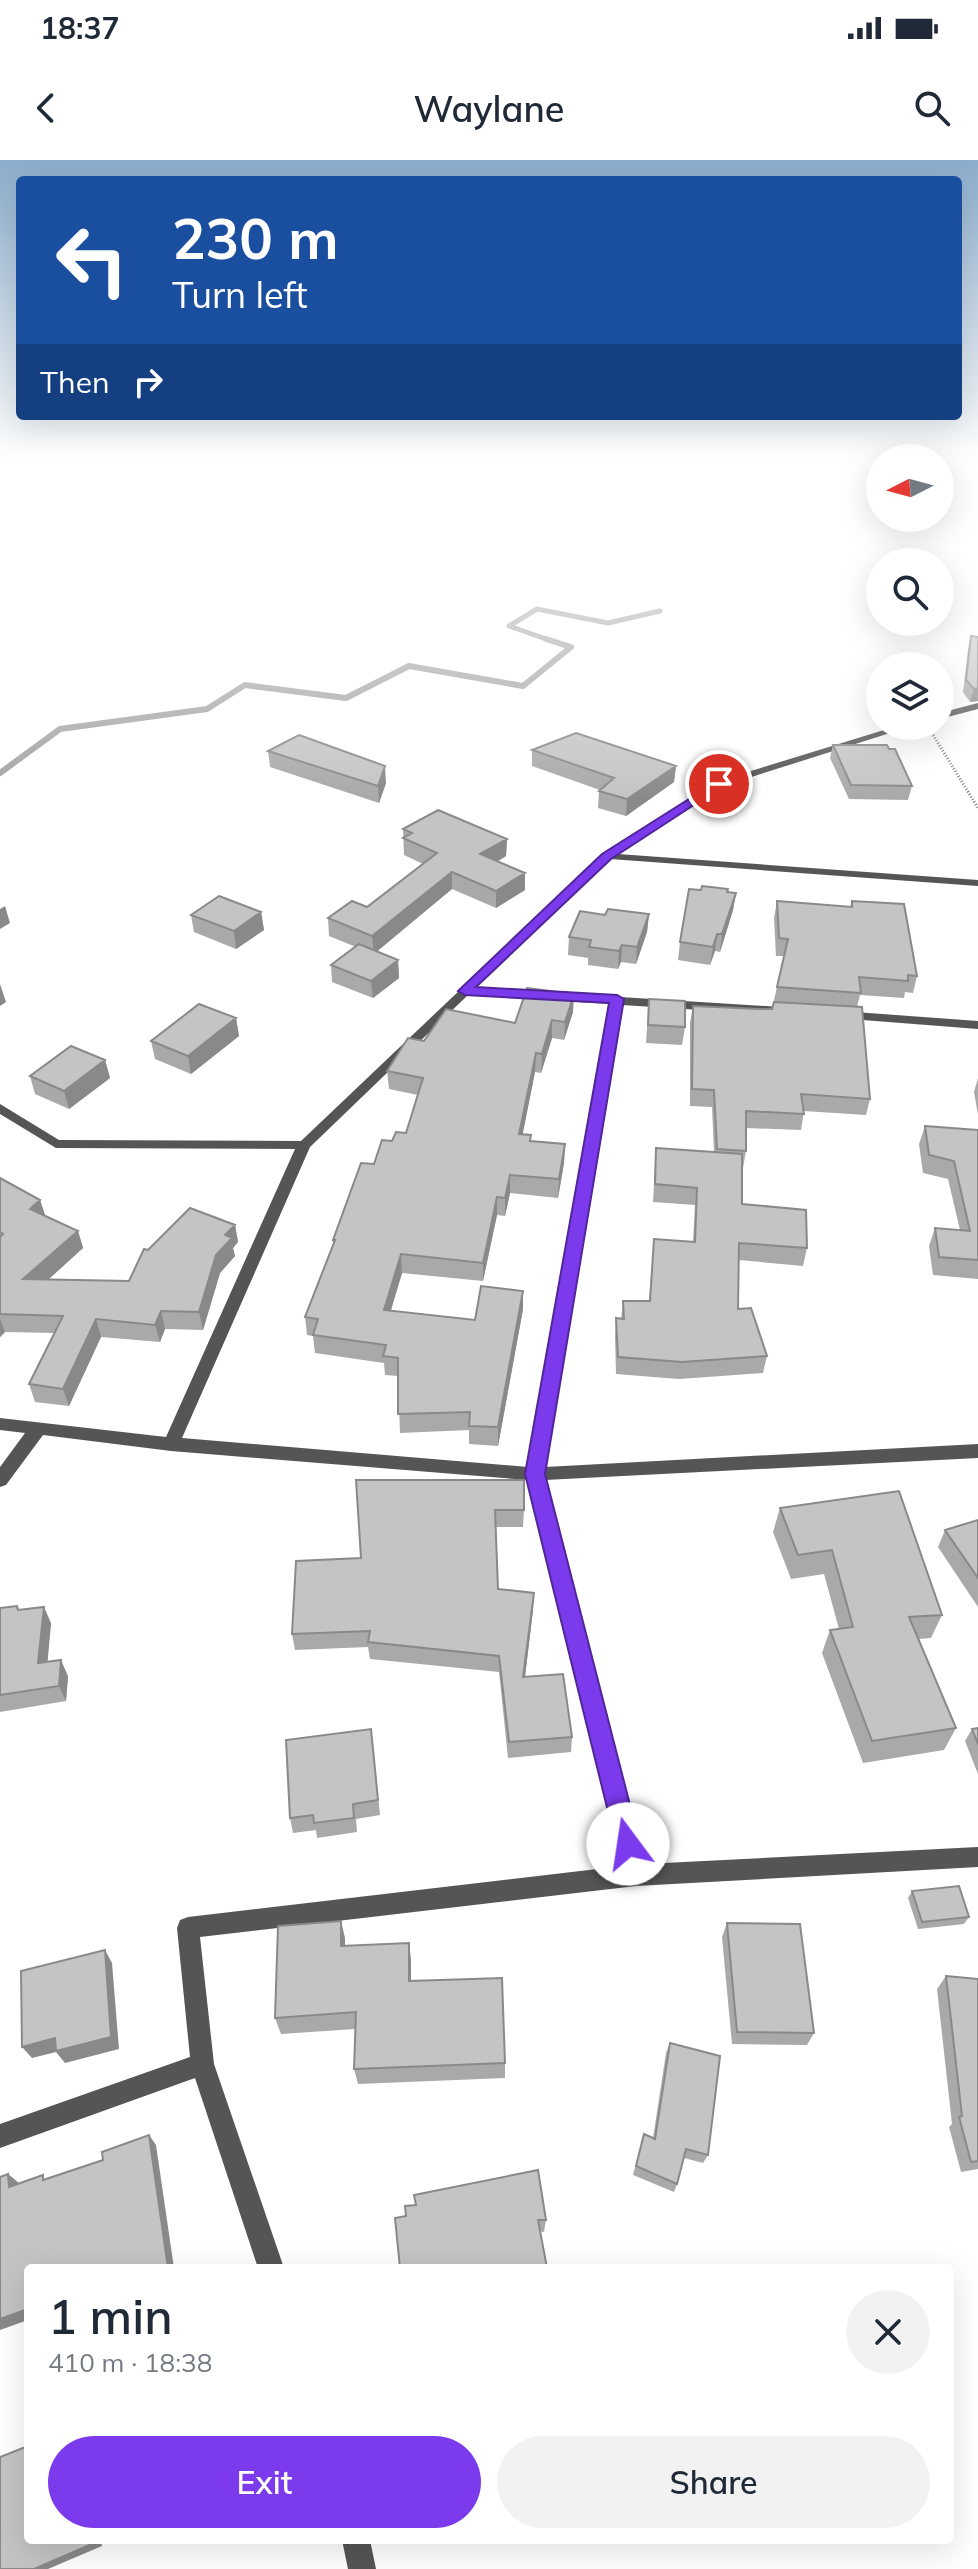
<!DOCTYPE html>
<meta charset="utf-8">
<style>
:root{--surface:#fff;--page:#f2f2f3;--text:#1f2937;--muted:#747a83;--accent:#7c3aed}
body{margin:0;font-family:Mulish,sans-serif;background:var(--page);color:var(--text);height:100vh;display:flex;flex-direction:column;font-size:30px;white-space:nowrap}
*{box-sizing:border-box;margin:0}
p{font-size:26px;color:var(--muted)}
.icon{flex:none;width:44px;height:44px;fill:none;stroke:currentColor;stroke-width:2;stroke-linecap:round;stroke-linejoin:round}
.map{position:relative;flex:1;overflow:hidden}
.drawer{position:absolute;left:24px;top:2104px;width:930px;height:280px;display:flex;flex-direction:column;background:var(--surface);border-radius:8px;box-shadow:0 8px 32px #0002}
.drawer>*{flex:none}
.banner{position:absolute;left:16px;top:16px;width:946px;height:244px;border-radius:8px;box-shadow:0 8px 32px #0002;background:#1a4fa0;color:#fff;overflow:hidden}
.needle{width:52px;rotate:264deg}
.controls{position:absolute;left:866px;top:284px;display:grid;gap:16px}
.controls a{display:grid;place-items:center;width:88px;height:88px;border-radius:50%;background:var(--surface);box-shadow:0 8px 32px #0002;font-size:40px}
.pin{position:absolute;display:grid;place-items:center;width:68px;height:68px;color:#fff;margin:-34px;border:4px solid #fff;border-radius:50%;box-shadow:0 2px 8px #0007}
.me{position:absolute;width:88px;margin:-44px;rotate:346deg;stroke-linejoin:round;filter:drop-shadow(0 0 6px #0008)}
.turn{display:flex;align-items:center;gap:28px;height:168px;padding:0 24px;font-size:36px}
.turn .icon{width:104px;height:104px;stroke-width:2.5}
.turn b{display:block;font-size:56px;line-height:68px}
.then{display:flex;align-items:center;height:76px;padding:0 24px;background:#0003;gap:16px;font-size:30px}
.round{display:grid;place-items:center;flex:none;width:84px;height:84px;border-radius:42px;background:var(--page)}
.head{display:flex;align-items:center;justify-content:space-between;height:136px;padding:0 24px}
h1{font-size:48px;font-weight:600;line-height:60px}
.button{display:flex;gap:16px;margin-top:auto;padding:16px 24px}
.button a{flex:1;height:92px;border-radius:48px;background:var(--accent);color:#fff;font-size:32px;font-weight:600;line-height:92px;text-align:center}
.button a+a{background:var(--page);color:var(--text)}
.status{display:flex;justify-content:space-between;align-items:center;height:56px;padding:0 40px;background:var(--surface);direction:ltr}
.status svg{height:22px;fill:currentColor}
header{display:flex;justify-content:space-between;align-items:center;height:104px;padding:0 24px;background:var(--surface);font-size:36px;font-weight:600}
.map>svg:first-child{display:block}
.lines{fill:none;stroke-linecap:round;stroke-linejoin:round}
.stream-far1{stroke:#a3a3a3;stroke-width:5}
.stream{stroke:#a3a3a3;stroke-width:6}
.path{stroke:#777;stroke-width:3;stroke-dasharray:1 2;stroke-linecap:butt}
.minor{fill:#555;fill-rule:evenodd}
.wall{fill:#a9a9a9}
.shaded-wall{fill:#898989}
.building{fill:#c4c4c4;stroke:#898989;stroke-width:2}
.route{fill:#7c3aed;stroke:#51269a;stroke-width:2}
</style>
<div class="status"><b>18:37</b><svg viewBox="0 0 49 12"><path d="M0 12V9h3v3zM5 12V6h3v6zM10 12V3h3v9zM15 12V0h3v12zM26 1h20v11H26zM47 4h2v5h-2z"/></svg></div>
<header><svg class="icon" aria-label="back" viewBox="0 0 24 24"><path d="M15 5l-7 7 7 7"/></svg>Waylane<svg class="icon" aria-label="search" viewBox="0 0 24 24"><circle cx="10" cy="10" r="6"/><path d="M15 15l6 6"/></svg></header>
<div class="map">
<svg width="978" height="2409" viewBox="0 0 978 2409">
<rect width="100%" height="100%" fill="#fff"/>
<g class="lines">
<path class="stream-far1" d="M552 481 509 466 537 449 608 463 660 451"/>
<path class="stream" d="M0 613 60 569 207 549 245 525 346 538 409 506 523 526 571 487 546 479"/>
<path class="path" d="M930 570 978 648"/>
<path class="minor" d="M978 543V549L940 559V553Z
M897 566H912L723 626 618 694 978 720V726L610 699 475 828 781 847 787 851 781 855 622 845 545 1307 978 1284V1298L545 1320 644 1704 978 1687V1707L636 1726 200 1777 214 1904 284 2108H258L195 1918 0 1988V1964L190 1897 177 1768 180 1760 188 1757 623 1706 528 1320 171 1291 43 1275 6 1325 0 1327V1307L25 1273 0 1270V1258L166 1277 295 989 56 988 0 954V944L59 980 301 981 603 694 715 622ZM468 835 610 844 528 1307 182 1278 310 987Z
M841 851 978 861V869L837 858V852Z
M342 2380H370L376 2409H348Z"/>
</g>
<path class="wall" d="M971 476 978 477V541L970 542 963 532 968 489Z
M833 585 912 626 908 640 849 639 830 598Z
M532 590 676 606 674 622 626 656 598 648 599 631 600 630 532 606Z
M268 591 386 623 379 643 270 607Z
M403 669 507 679 506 696 497 702 525 730 496 748 452 729 376 791 398 800 399 818 373 838 332 822 331 805 356 787 329 776 328 758 367 747 423 704 404 695Z
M701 730 736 733 733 750 720 792 715 791 710 805 678 800 680 782Z
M777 741 850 747 852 741 917 816 913 833 905 832 904 838 860 835 857 847 870 939 866 955 804 951 801 970 746 968V991L743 1008H742V1044L807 1088 803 1106 739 1100 738 1149 767 1196 763 1213 679 1219 616 1214 615 1176 616 1158 621 1159 623 1141H649L654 1079 693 1082 695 1045 653 1042 656 988 714 992 712 947 690 946V863L693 846 759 849H772L784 796H776L774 758Z
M261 752 264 770 236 789 194 772 191 755Z
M649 754 647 772 636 804 621 802 618 809 588 805V798L568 795 569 777 605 755Z
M649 839 685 867 682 885 646 883Z
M573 852 564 880 552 878 541 913 535 912 522 975 531 981 565 984 564 1003 558 1038 510 1033 505 1056 497 1055 483 1121 402 1113 391 1151 475 1160 523 1131V1149L498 1286 469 1284V1270L400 1273 398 1216 385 1215 384 1203 315 1193 313 1176 307 1175 305 1157 333 1086V1080L374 1004 392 981 406 973 418 935 389 929 387 911 424 881Z
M236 858 239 876 191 914 155 899 151 881Z
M105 900 110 918 69 949 35 934 30 916Z
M978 918V955L974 932Z
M925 966 978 970V1119L933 1115 929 1086 935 1068 960 1070 948 1019 923 1013 919 984Z
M0 1018 40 1040 45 1055 78 1071 83 1088 49 1119 129 1121 148 1090 235 1065 238 1082 233 1088 235 1096 220 1113 203 1170 165 1169 160 1182 101 1177 69 1246 35 1242 29 1224 55 1173 5 1172 0 1177Z
M356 1320 524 1350 523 1367H496L498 1429 533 1450 525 1517 572 1577 571 1592 508 1598 499 1512 370 1499 368 1487 295 1490 292 1474 361 1398Z
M780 1348 942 1455 931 1478 918 1479 956 1568 944 1590 863 1603 822 1493 830 1470 839 1469 824 1414 791 1419 773 1372Z
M978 1360V1447L938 1387 945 1370Z
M17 1446 19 1450 51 1463 47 1502 68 1516 66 1541 0 1552V1448Z
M978 1568V1614L965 1581 972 1569Z
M373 1585 380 1655 356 1659 357 1672 317 1678 316 1670 293 1673 290 1658Z
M912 1731 969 1757 964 1764 918 1769 908 1738Z
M727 1763 814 1873 807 1885 732 1884 722 1777Z
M345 1778V1786L409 1783 411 1801V1821L505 1903V1918L358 1924 354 1909 355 1869 281 1874 275 1858Z
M946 1816 978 1819V2009L961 2012 949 1967 952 1964 937 1829Z
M670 1883 708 1995 703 2003 684 1998 677 2024 674 2032 633 2015 644 1974 653 1978 666 1893Z
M416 2045 546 2060 544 2072 406 2056Z"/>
<path class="shaded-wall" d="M978 528V541L970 542 974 529Z
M385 606 386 623 379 643 378 626Z
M676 606 674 622 626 656 627 639Z
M507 679 506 696 480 711V694Z
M452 712V729L374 794 372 776Z
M525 713V730L496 748V731Z
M736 733 733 750 720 792 722 774Z
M5 746 10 763 0 769V749Z
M261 752 264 770 236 789 234 771Z
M649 754 647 772 636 804 637 787Z
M717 774 715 791 710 805 713 787Z
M622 785 621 802 618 809 619 791Z
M398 800 399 818 373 838 371 821Z
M0 824 6 842 0 846Z
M574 834 573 852 564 880 565 862Z
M236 858 239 876 191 914 188 896Z
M552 860V878L541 913 542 894Z
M536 893 535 912 519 993V974Z
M105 900 110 918 69 949 64 931Z
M565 984 564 1003 558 1038 559 1019Z
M510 1015V1033L505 1056V1038Z
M497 1037V1055L483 1121V1103Z
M40 1040 46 1058 30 1049Z
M235 1065 238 1082 233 1088 235 1096 220 1113 203 1170 199 1152 216 1095 225 1075Z
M78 1071 83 1088 30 1136 23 1119Z
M401 1094 402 1113 385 1168 384 1150Z
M523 1131V1149L498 1286V1267Z
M161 1151 165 1169 160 1182 155 1165Z
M0 1159 5 1172 0 1177Z
M96 1159 101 1177 69 1246 63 1229Z
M534 1433 533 1450 523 1533V1517Z
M44 1447 51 1463 46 1519 38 1503Z
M61 1500 68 1516 66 1541 59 1526Z
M341 1761 345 1778V1804L341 1786Z
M409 1783 411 1801V1838L409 1821Z
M105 1790 112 1803 119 1889 65 1903 56 1892 32 1898 22 1887Z
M149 1975 156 1985 174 2108H168Z
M8 2014 19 2023 9 2027Z
M28 2149V2160L0 2170V2159Z
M92 2380H101L102 2386 48 2409H34Z"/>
<path class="building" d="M971 476 978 477V528L974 529 966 520Z
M576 573 676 606 627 639 599 631 614 618 532 590Z
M299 575 385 606 378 626 268 591Z
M833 585H887L889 589H895L912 626 851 625Z
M438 650 507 679 480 694 525 713 496 731 452 712 372 776 328 758 352 741 367 747 437 693 403 678 412 673 403 669Z
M702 726 728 729 727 732 736 733 722 774H717L713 787 680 782 689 729 701 730Z
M219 736 261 752 234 771 191 755Z
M777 741 852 747V741L904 744 917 816 908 815V821L859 817 861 833 777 827 788 779 779 778Z
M608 749 649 754 637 787 622 785 619 791 589 787 591 780 569 777 580 751 605 755Z
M359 784 398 800 371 821 331 805Z
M527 828 574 834 565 862 552 860 542 894 536 893 519 974 531 975 530 981 565 984 559 1019 510 1015 505 1038 497 1037 483 1103 401 1094 384 1150 475 1160 481 1126 523 1131 498 1267 469 1266 470 1252 398 1254V1198L383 1196 386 1185 313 1175 318 1159 305 1157 335 1080H333L361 1003 374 1004 382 980 392 981 396 972 406 973 423 918 387 911 408 878 424 881 446 849 515 863Z
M649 839 685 841V867L648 865Z
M774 842 862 847 870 939 801 934 804 954 746 951V991L717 989 714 930 692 929 693 846 759 849H772Z
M199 844 236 858 188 896 151 881Z
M71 886 105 900 64 931 30 916Z
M925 966 978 970V1100L939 1097 935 1068 970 1071 954 1001 929 995Z
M656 988 742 994V1044L806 1050 807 1088 739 1083 738 1149 751 1148 767 1196 682 1202 618 1197 616 1158 624 1159 623 1141H650L654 1079 695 1082 697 1028 655 1024Z
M0 1018 40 1040 30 1049 78 1071 23 1119 129 1121 144 1089 148 1090 190 1048 235 1065 225 1075 232 1078 216 1095 199 1152 161 1151 155 1165 96 1159 63 1229 29 1224 63 1156 0 1154V1077L3 1074 0 1072Z
M356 1320H524V1350H495L498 1429 534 1433 523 1517 563 1514 572 1577 509 1582 499 1496 368 1482 370 1471 292 1474 296 1401 361 1398Z
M899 1331 942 1455 909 1457 956 1568 872 1581 830 1470 853 1467 832 1390 798 1395 780 1348Z
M978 1360V1418L945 1370Z
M17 1446 18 1450 44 1447 38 1503 61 1500 59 1526 0 1535V1448Z
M978 1568V1584L972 1569Z
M371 1569 378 1640 353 1644 354 1658 314 1663 313 1655 290 1658 286 1580Z
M959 1726 969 1757 922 1762 912 1731Z
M341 1761V1786L409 1783V1821L502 1818 505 1903 354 1909 356 1852 275 1858 278 1766Z
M727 1763 800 1764 814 1873 737 1872Z
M105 1790 111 1877 56 1891 55 1878 22 1887 21 1811Z
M946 1816 978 1819V2001L971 2002 959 1957 962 1956Z
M670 1883 720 1896 708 1995 686 1989 677 2024 636 2006 644 1974 655 1979Z
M149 1975 168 2108H28V2137H26L28 2149 0 2159V2017L8 2014 9 2027 43 2015V2020L103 2000 102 1992Z
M538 2010 546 2060H538L547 2108H410L409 2105 400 2108 395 2058 406 2056 405 2046 416 2045 414 2035Z
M28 2286V2380H92V2384L34 2409H0V2297Z"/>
<linearGradient id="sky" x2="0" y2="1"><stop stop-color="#8cadcc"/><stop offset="0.47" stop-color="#fff"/><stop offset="1" stop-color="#fff" stop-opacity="0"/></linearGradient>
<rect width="978" height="641" fill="url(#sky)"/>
<path class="route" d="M719 620 723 621V626L611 699 476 827 617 835 624 839 545 1314 640 1684 637 1692 628 1696 620 1692 616 1684 525 1314 609 843 465 835 458 831 602 694Z"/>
</svg>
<div class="controls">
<a><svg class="needle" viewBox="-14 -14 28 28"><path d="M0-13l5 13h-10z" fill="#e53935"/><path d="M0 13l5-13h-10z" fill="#747a83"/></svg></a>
<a><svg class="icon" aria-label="search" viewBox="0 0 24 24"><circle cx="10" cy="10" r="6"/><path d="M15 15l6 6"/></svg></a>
<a><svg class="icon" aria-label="layers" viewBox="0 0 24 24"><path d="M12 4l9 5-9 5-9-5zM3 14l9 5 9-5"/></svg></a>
</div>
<div class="pin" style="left:719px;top:624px;background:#d93025"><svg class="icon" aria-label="arrive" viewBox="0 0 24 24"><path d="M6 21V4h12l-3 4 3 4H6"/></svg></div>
<svg class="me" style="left:628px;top:1684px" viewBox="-20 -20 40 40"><circle r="19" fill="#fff"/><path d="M0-13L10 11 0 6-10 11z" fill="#7c3aed"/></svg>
<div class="banner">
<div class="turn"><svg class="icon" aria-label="left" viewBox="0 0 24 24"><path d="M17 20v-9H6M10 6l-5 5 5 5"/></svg><div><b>230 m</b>Turn left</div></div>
<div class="then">Then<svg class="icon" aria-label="right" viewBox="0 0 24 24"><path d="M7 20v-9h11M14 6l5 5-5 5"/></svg></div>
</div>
<section class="drawer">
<div class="head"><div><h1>1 min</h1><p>410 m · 18:38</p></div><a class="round"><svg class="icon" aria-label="close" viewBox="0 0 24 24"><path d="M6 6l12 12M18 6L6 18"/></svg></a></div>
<div class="button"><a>Exit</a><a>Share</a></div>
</section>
</div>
